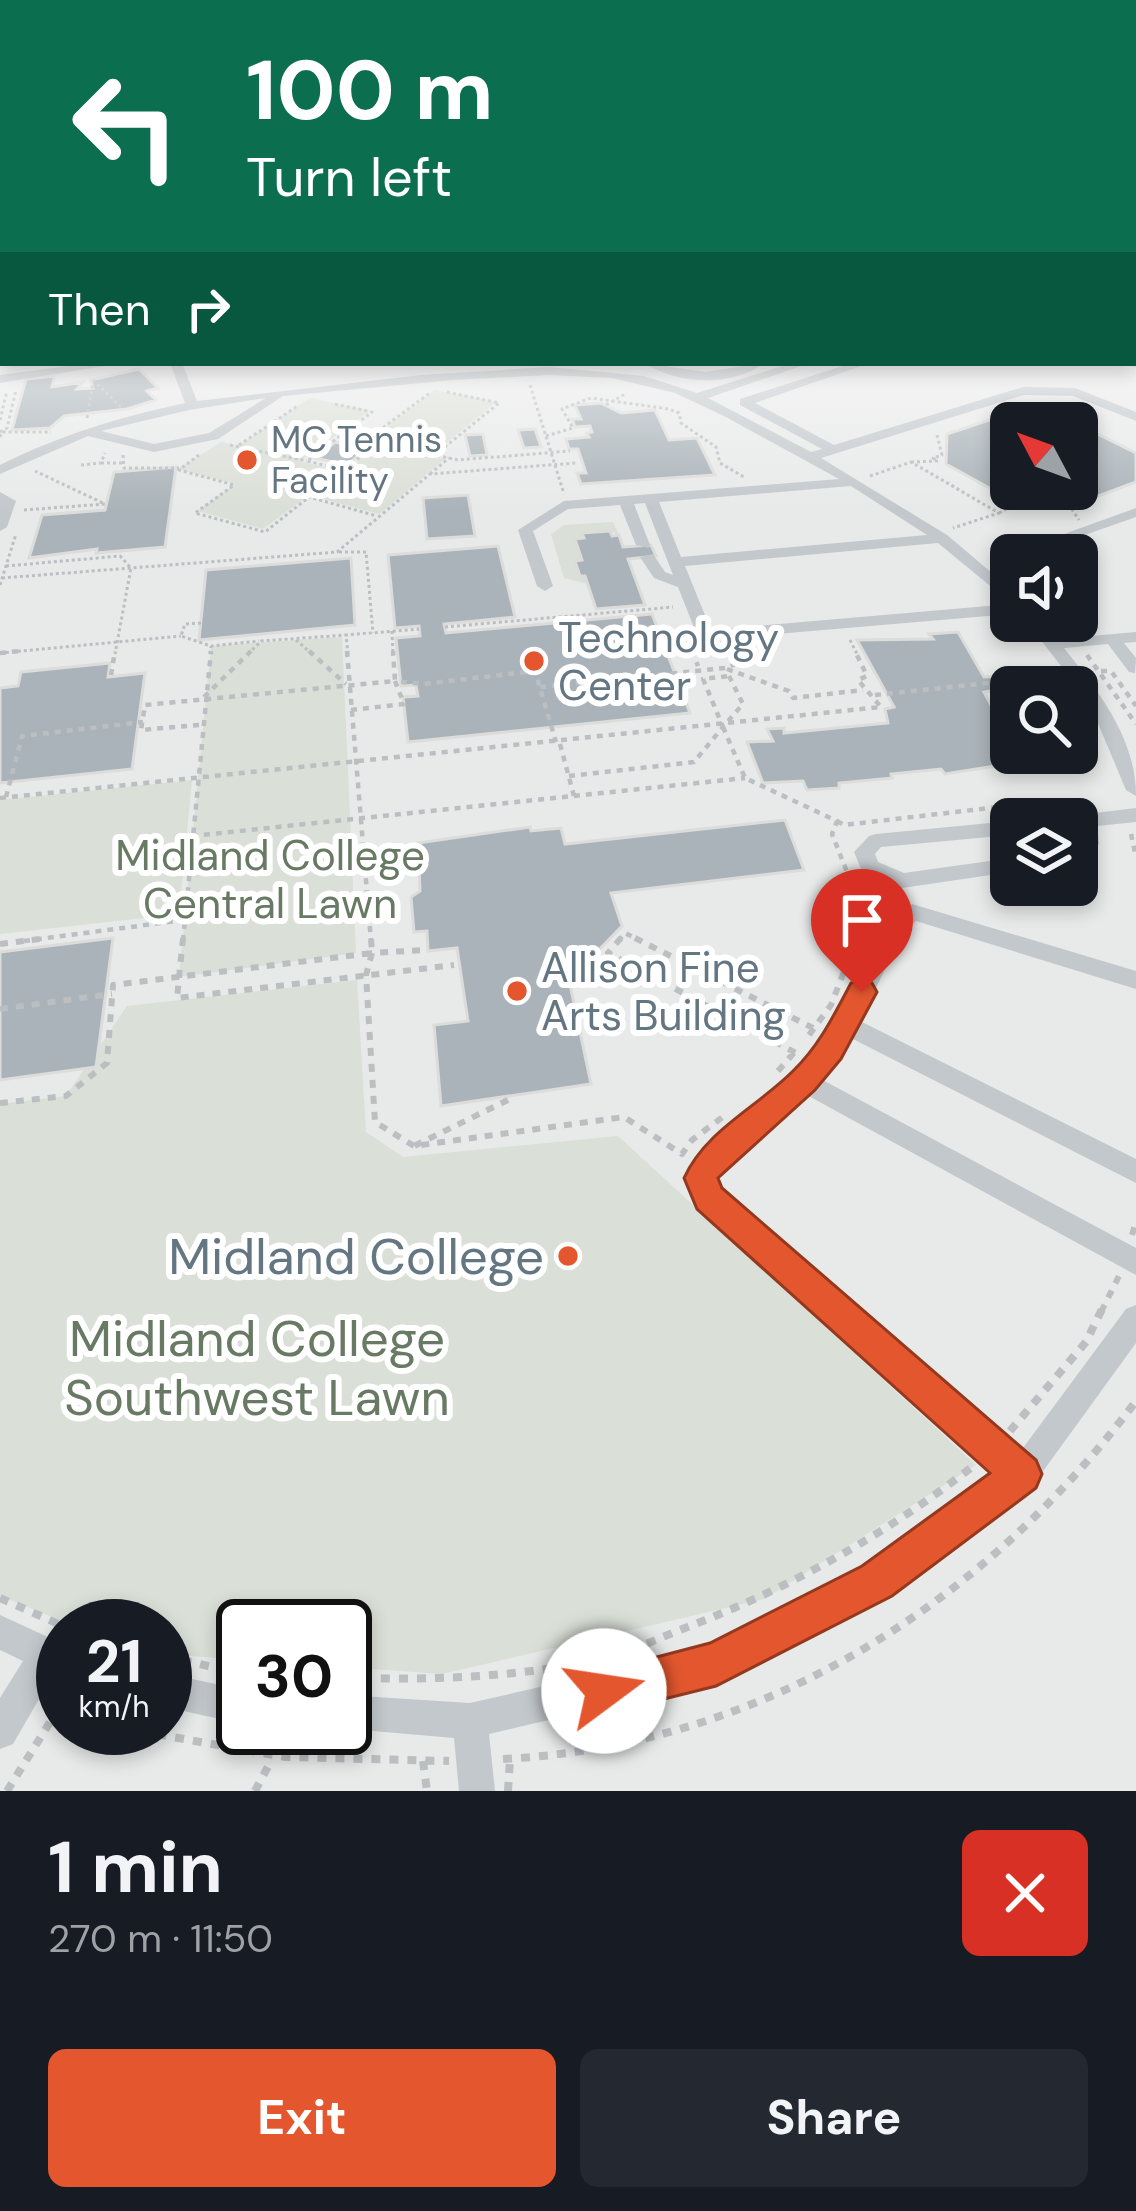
<!DOCTYPE html>
<meta charset="utf-8">
<style>
:root{--surface:#171b24;--page:#242831;--text:#f1f3f6;--muted:#9ea1a6;--accent:#e4572e}
body{margin:0;font-family:"DM Sans",sans-serif;background:var(--page);color:var(--text);height:100vh;display:flex;flex-direction:column;font-size:45px;white-space:nowrap}
*{box-sizing:border-box;margin:0}
p{font-size:39px;color:var(--muted)}
.icon{flex:none;width:66px;height:66px;fill:none;stroke:currentColor;stroke-width:2;stroke-linecap:round;stroke-linejoin:round}
.map{position:relative;height:1791px;overflow:hidden}
.side{display:flex;flex-direction:column;background:var(--surface);flex:1}
.side>*{flex:none}
.hud{position:absolute;left:0px;top:0px;width:1137px;height:366px;box-shadow:0 6px 18px #0003;background:#0b6e4f;color:#fff;overflow:hidden}
.needle{width:78px;rotate:311deg}
.tools{position:absolute;left:990px;top:402px;display:grid;gap:24px}
.tools a{display:grid;place-items:center;width:108px;height:108px;border-radius:18px;background:var(--surface);box-shadow:0 6px 18px #0003;font-size:60px}
.speed{position:absolute;left:36px;top:1599px;display:flex;gap:24px;font-size:60px;font-weight:700;text-align:center}
.speed>*{display:grid;place-content:center;width:156px;height:156px;border-radius:50%;background:var(--surface);box-shadow:0 6px 18px #0003;line-height:1}
.speed small{font-size:30px;font-weight:400}
.speed .limit{border:6px solid #111;border-radius:18px;background:#fff;color:#111}
.pin{position:absolute;display:grid;place-items:center;width:102px;height:102px;color:#fff;margin:-123px -51px;border-radius:50% 50% 50% 0;rotate:-45deg;box-shadow:0 0 12px #0007}
.pin .icon{rotate:45deg}
.me{position:absolute;width:132px;margin:-66px;rotate:76deg;stroke-linejoin:round;filter:drop-shadow(0 0 9px #0008)}
.turn{display:flex;align-items:center;gap:42px;height:252px;padding:0 48px;font-size:54px}
.turn .icon{width:156px;height:156px;stroke-width:2.5}
.turn b{display:block;font-size:84px;line-height:102px}
.then{display:flex;align-items:center;height:114px;padding:0 48px;background:#0003;gap:24px;font-size:45px}
.round{display:grid;place-items:center;flex:none;width:126px;height:126px;border-radius:18px;background:var(--page)}
.overview{display:flex;align-items:center;justify-content:space-between;height:204px;padding:0 48px}
h1{font-size:72px;font-weight:700;line-height:90px}
.cta{display:flex;gap:24px;margin-top:auto;padding:24px 48px}
.cta a{flex:1;height:138px;border-radius:18px;background:var(--accent);color:#fff;font-size:48px;font-weight:700;line-height:138px;text-align:center}
.cta a+a{background:var(--page);color:var(--text)}
.map>svg:first-child{display:block}
.built{fill:#e8e9e9;fill-rule:evenodd}
.green{fill:#dadfd7}
.lines{fill:none;stroke-linecap:round;stroke-linejoin:round}
.runway{fill:#ced2d4;fill-rule:evenodd}
.building{fill:#aab3b9;stroke:#dcdcda;stroke-width:3}
.path-far3{stroke:#bbbfc2;stroke-width:3;stroke-dasharray:3 3;stroke-linecap:butt}
.path-far2{stroke:#bbbfc2;stroke-width:4.5;stroke-dasharray:6 6;stroke-linecap:butt}
.path-far1{stroke:#bbbfc2;stroke-width:6;stroke-dasharray:8 8;stroke-linecap:butt}
.path{stroke:#bbbfc2;stroke-width:8;stroke-dasharray:9 9;stroke-linecap:butt}
.minor{fill:#c3c8cc;fill-rule:evenodd}
.route{fill:#e4572e;stroke:#94391e;stroke-width:3}
.poi-dot{fill:#e4572e;stroke:#fff;stroke-width:4.5}
.labels{text-anchor:middle;stroke-width:12;stroke-linejoin:round;paint-order:stroke}
.far-poi-label{font-size:36px;fill:#657683;stroke:#fff;text-anchor:start}
.poi-label{font-size:42px;fill:#657683;stroke:#fff;text-anchor:start}
.park-label{font-size:42px;fill:#687a64;stroke:#fff}
.near-poi-label{font-size:51px;fill:#657683;stroke:#fff;text-anchor:end}
.near-park-label{font-size:51px;fill:#687a64;stroke:#fff}
</style>
<div class="map">
<svg width="1136" height="1791" viewBox="0 0 1136 1791">
<rect width="100%" height="100%" fill="#fafaf8"/>
<path class="built" d="M0 260 3 363H1134L1136 260V1791H0ZM1011 423H1077V489H1011ZM1011 555H1077V621H1011ZM1011 687H1077V753H1011ZM1011 819H1077V885H1011ZM63 1626H165V1728H63ZM243 1626H345V1728H243Z"/>
<path class="green" d="M435 390 496 402 432 455 445 459 379 514 309 495 263 529 198 511 235 484 178 469 221 442 238 446 310 398 370 411 300 461 343 472 384 440 373 437Z
M613 522 619 535 609 531 583 533 584 538 575 539 582 560 576 562 588 584 564 578 551 534 564 525Z
M342 637 356 953 179 977 211 646Z
M192 780 179 914 0 934V800Z
M357 980 366 1132 403 1157 618 1136 976 1465 764 1599 442 1674 345 1667V1626H243V1660L165 1654V1626H75L0 1596V1104L66 1096 127 1006Z"/>
<g class="lines">
<path class="runway" d="M1134 260H1136V281H1134Z"/>
</g>
<path class="building" d="M139 369 158 388 147 391 156 400 127 409 64 416 50 428 12 430 26 379 55 376 52 387 83 382 77 389 93 388 91 380Z
M601 403 621 413 655 410 669 440 697 438 715 475 581 484 577 473H586L578 449H569L566 439 589 437 587 433 592 432 590 426 575 427 572 419H581L575 405Z
M1019 410 1055 413 1075 423H1011V489H1077V424L1136 453V482L1077 504 1002 495 946 464 947 434Z
M535 429 541 447 524 448 518 430Z
M483 434 487 455 470 456 465 435Z
M335 442 367 449 347 465 315 458Z
M176 467 165 547 96 553 97 549 29 558 42 515 105 510 114 472Z
M468 495 475 536 427 539 423 498Z
M610 531 612 536 619 535 623 547 651 545 656 556 628 559 645 605 596 609 585 576H580L575 561 582 560 575 539 584 538 582 533Z
M498 546 515 617 444 624 446 633 652 614 690 713 408 742 403 697 418 696 416 685 401 686 396 638 420 636 419 626 395 628 388 555Z
M351 558 355 625 199 640 206 570Z
M958 632 984 677 997 676 1006 688 984 692 991 705 1000 704 1011 720V753H1033L1043 768 1006 772 1002 765 945 774 941 769 891 774 892 778 839 783V788L807 790 803 781 763 783 747 742 773 741 767 729 784 728V733L888 723 885 709 894 707 857 640 933 639 929 634Z
M110 663 108 677 145 673 132 769 0 783V688L18 686 21 672Z
M785 820 804 870 611 893 622 926 592 957 565 961 591 1084 441 1106 434 1025 468 1021 457 948 428 951 427 931 414 932 411 897 420 891 418 843 530 827 531 831 561 828 565 844Z
M113 938 96 1067 0 1080V952Z"/>
<g class="lines">
<path class="path-far3" d="M93 380 123 409
M530 385 564 494
M447 392 499 403 435 455 458 460 570 451
M335 404 372 412 307 461 343 470 381 441 369 438 431 392
M606 405 627 393
M1018 409 1051 413 1054 406
M87 418 93 383
M0 420 7 391
M0 432 7 428 16 390
M345 433 369 438
M546 436 573 428 562 409 591 398 669 409 679 413 681 423 716 447 720 463 744 477
M0 437 2 432H51
M381 441 433 454
M230 445 307 461
M239 445 299 405
M123 455 124 468H179
M199 455 179 470 234 485 195 513 265 532 309 497
M911 462 938 461 933 458 942 455 937 435
M101 463H125
M81 465 101 463 105 453
M343 470 309 497 377 516
M430 474 449 458
M870 476 911 462 999 513 953 528
M24 510 105 504 35 471
M999 513 1005 510 1004 502 1027 499 1071 508 1079 520
M339 552H366L373 633
M6 566 120 556 131 568 115 654
M2 578 337 552 430 474 576 463
M0 585 16 534
M201 623 185 624 181 636 211 646 259 641
M445 627 673 607
M392 631 393 654
M296 640 312 654
M850 640 857 654
M688 643 693 654
M0 653 181 636
M210 654 211 646
M248 654 261 641 346 635
M348 654 346 635 419 629
M748 654 756 646"/>
<path class="path-far2" d="M309 651 346 684
M347 651 371 941
M692 651 698 666
M0 653 21 651
M1087 655 1136 724
M727 669 789 691 793 698 863 690
M1101 671H1111L1136 706
M111 675 115 651
M729 676 743 704 723 727 703 679Z
M540 687 725 668 741 662 751 651
M875 695 1036 678 1043 687
M204 697 251 651
M351 710 404 704 395 681 423 684 535 671 556 742
M1077 718 1083 730 1093 735
M199 725 141 730 145 705 395 681 393 651
M723 727 745 778 837 821 832 834 862 910 856 941
M560 744 574 796
M569 776 694 762 723 727
M6 797 22 736 143 722
M0 798 881 707 858 680 867 676 855 651
M837 821 844 825 1058 800 1072 805
M1131 834 1136 857
M192 836 745 778
M994 887 1012 885
M863 923 895 902
M24 941 184 920
M183 941 211 651
M618 941 625 933 641 941"/>
<path class="path-far1" d="M183 938 177 998 454 965
M621 938 608 953 796 1053
M635 938 813 1028
M0 944 47 938
M0 1009 112 994
M809 1035 831 1005 857 938
M778 1071 798 1048
M508 1100 414 1146 624 1117 682 1154 692 1140 728 1113
M0 1103 66 1096 107 1063 113 985 372 953 371 938
M414 1146 375 1122 366 975 372 953 424 950
M1132 1235 1136 1221
M1101 1312 1120 1274"/>
<path class="path" d="M1010 1431 1086 1342 1102 1309
M0 1598 63 1626
M165 1656 243 1674
M345 1678C432 1680 523 1678 608 1657 635 1650 659 1638 685 1628 792 1587 887 1534 977 1463
M122 1728 285 1757 449 1761
M503 1759C761 1746 983 1605 1136 1401
M423 1761 427 1791
M7 1791 57 1711
M255 1791 272 1759
M508 1791 510 1759"/>
<path class="minor" d="M0 313H3V319H0Z
M0 330H3V336H0Z
M1134 360 1136 368 1123 363H1134Z
M91 363H123L0 383V375Z
M170 363H182L197 401 421 375 549 367 644 376 697 393 792 363H810L708 398 811 452 822 449 740 405V399L852 363H870L755 403 834 445 1023 387 1075 388 1136 412V421L1073 396 1024 395 821 458 947 535 1011 589V603L938 543 685 566 711 630 1011 604V614L705 640 697 635 678 587 654 578 640 557 653 554 665 572 673 575 645 503 634 504 650 545 648 548 636 545 620 505 568 509 533 531 553 586 545 591 537 586 518 530 564 501 839 479 724 416 675 393 612 378 549 375 453 380 283 396 218 439 154 452 88 436 0 474V465C60 435 120 417 185 403ZM266 398 209 433 154 444 101 431 189 410ZM851 486 927 535 681 557 659 502Z
M645 363 705 372 764 363C733 387 677 385 645 363Z
M0 492 16 501 7 527 0 531Z
M1136 508V517L1028 555H1011V559L1006 555Z
M1026 621H1043L1057 639 1136 632V642L1124 643 1136 658 1135 673 1129 672 1108 644 1064 648C1099 692 1136 738 1136 796L1126 790 1089 702Z
M1136 808V822L1097 826 1099 844 1084 863 1077 865V819H1068L1070 816Z
M1011 821V835L881 847 875 854 878 862 904 873 1011 858V872L902 888 862 871 854 852 869 836 876 834Z
M912 904 1136 971V989L916 921 902 934 860 1021 1136 1159V1183L851 1038 819 1078 1136 1248V1275L805 1094 719 1168 714 1178 719 1191 1020 1452 1126 1309 1136 1305V1343L1033 1485 889 1593 716 1681 489 1734 495 1791H459L454 1738 339 1728H345V1695L470 1703 712 1648 865 1569 998 1473 700 1207 688 1178 701 1152 794 1074 838 1019 885 923Z
M0 1615 63 1644V1679L53 1675 13 1744 0 1749V1698L23 1661 0 1650Z
M165 1673 243 1690V1724L165 1707Z"/>
</g>
<linearGradient id="sky" x2="0" y2="1"><stop stop-color="#96bcdc"/><stop offset="0.51" stop-color="#fdfdfc"/><stop offset="1" stop-color="#fdfdfc" stop-opacity="0"/></linearGradient>
<rect width="1136" height="510" fill="url(#sky)"/>
<path class="route" d="M862 980 872 983 877 992 841 1059 815 1090 718 1178 722 1188 1036 1460 1042 1474 1036 1488 892 1596 716 1686 604 1714 588 1707 581 1691 588 1675 710 1643 862 1566 990 1473 697 1209 684 1178C706 1130 756 1108 793 1071 819 1046 834 1015 851 983Z"/>
<g class="poi-dot">
<circle cx="247" cy="460" r="12"/>
<circle cx="534" cy="661" r="12"/>
<circle cx="517" cy="991" r="12"/>
<circle cx="568" cy="1256" r="12"/>
</g>
<g class="labels">
<g class="far-poi-label">
<text x="271" y="452">MC Tennis<tspan x="271" dy="41">Facility</tspan></text>
</g>
<g class="poi-label">
<text x="558" y="652">Technology<tspan x="558" dy="48">Center</tspan></text>
<text x="541" y="982">Allison Fine<tspan x="541" dy="48">Arts Building</tspan></text>
</g>
<g class="park-label">
<text x="270" y="870">Midland College<tspan x="270" dy="48">Central Lawn</tspan></text>
</g>
<g class="near-poi-label">
<text x="544" y="1274">Midland College</text>
</g>
<g class="near-park-label">
<text x="257" y="1356">Midland College<tspan x="257" dy="59">Southwest Lawn</tspan></text>
</g>
</g>
</svg>
<div class="tools">
<a><svg class="needle" viewBox="-14 -14 28 28"><path d="M0-13l5 13h-10z" fill="#e53935"/><path d="M0 13l5-13h-10z" fill="#9ea1a6"/></svg></a>
<a><svg class="icon" aria-label="sound" viewBox="0 0 24 24"><path d="M4 9h4l5-4v14l-5-4H4zM17 9q2 3 0 6"/></svg></a>
<a><svg class="icon" aria-label="search" viewBox="0 0 24 24"><circle cx="10" cy="10" r="6"/><path d="M15 15l6 6"/></svg></a>
<a><svg class="icon" aria-label="layers" viewBox="0 0 24 24"><path d="M12 4l9 5-9 5-9-5zM3 14l9 5 9-5"/></svg></a>
</div>
<div class="speed"><div>21<small>km/h</small></div><div class="limit">30</div></div>
<div class="pin" style="left:862px;top:992px;background:#d93025"><svg class="icon" aria-label="arrive" viewBox="0 0 24 24"><path d="M6 21V4h12l-3 4 3 4H6"/></svg></div>
<svg class="me" style="left:604px;top:1691px" viewBox="-20 -20 40 40"><circle r="19" fill="#fff"/><path d="M0-13L10 11 0 6-10 11z" fill="#e4572e"/></svg>
<div class="hud">
<div class="turn"><svg class="icon" aria-label="left" viewBox="0 0 24 24"><path d="M17 20v-9H6M10 6l-5 5 5 5"/></svg><div><b>100 m</b>Turn left</div></div>
<div class="then">Then<svg class="icon" aria-label="right" viewBox="0 0 24 24"><path d="M7 20v-9h11M14 6l5 5-5 5"/></svg></div>
</div>
</div>
<section class="side">
<div class="overview"><div><h1>1 min</h1><p>270 m · 11:50</p></div><a class="round" style="background:#d93025;color:#fff"><svg class="icon" aria-label="close" viewBox="0 0 24 24"><path d="M6 6l12 12M18 6L6 18"/></svg></a></div>
<div class="cta"><a>Exit</a><a>Share</a></div>
</section>
